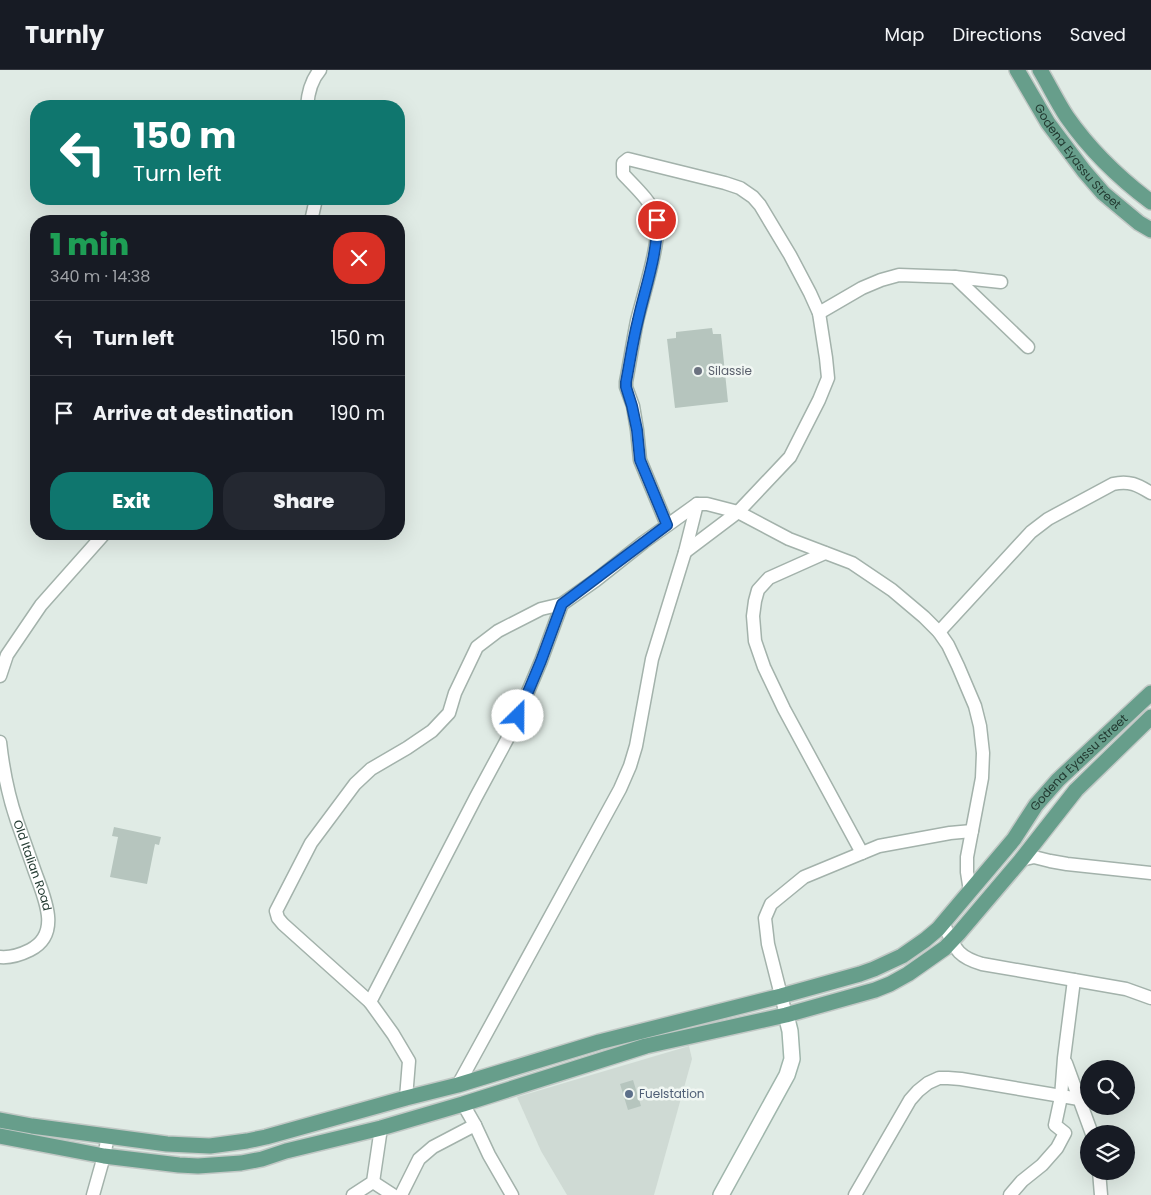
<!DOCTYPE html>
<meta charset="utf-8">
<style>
:root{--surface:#171b24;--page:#242831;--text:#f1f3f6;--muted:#9ea1a6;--line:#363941;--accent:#0f766e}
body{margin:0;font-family:Poppins,sans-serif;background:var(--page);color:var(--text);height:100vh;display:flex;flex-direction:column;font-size:19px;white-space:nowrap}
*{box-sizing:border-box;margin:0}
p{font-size:16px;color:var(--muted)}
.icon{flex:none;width:28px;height:28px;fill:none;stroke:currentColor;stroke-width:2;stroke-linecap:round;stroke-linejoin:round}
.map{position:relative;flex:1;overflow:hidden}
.drawer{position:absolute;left:30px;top:145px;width:375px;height:325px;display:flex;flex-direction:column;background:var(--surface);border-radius:20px;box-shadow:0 5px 20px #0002}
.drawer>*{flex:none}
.top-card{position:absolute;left:30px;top:30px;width:375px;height:105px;border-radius:20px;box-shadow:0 5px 20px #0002;background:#0f766e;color:#fff;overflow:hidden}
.tools{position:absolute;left:1080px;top:990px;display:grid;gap:10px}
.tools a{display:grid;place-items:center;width:55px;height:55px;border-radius:50%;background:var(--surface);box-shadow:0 5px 20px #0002;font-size:25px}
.pin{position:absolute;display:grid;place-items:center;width:42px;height:42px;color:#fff;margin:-21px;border:2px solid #fff;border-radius:50%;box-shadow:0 1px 5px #0007}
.me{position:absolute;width:55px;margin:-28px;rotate:23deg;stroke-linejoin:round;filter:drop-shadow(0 0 4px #0008)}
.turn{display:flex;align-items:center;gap:18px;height:105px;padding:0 20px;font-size:22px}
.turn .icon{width:65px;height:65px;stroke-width:2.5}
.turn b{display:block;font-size:35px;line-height:42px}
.round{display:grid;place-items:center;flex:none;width:52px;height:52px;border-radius:20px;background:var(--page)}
.overview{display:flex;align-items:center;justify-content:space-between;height:85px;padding:0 20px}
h1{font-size:30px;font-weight:800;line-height:38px;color:#1e9e55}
.cta{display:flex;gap:10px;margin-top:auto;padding:10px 20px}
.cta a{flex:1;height:58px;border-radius:20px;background:var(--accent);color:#fff;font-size:20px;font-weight:800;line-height:58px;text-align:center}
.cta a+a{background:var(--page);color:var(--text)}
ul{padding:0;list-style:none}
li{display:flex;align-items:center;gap:15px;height:75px;padding:0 20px;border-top:1px solid var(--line)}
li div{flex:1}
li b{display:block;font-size:19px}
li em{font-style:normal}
header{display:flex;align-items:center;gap:30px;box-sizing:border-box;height:70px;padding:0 25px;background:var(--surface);border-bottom:1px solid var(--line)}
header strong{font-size:24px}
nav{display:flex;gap:28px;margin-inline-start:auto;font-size:18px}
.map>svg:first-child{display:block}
.built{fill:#cfdad4}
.building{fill:#b6c5be}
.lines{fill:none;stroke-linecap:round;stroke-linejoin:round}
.street-casing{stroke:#a3b2ab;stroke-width:15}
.secondary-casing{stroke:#a0b6ac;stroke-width:18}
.primary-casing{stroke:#c1c8c5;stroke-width:18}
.street{stroke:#fff;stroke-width:12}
.secondary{stroke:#fff;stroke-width:15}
.primary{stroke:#679e8b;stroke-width:15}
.route-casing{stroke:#114b97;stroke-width:12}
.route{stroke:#1a73e8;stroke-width:9}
.worship-dot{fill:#6b7280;stroke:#f1f7f3;stroke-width:2}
.service-dot{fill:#5c6f8a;stroke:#f1f7f3;stroke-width:2}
.labels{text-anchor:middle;stroke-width:5;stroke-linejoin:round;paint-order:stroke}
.street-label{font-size:12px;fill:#223a31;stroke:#f1f7f3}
.worship-label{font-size:12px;fill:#5b616d;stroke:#f1f7f3;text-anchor:start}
.service-label{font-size:12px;fill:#4e5e75;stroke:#f1f7f3;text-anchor:start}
</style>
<header>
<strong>Turnly</strong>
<nav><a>Map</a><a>Directions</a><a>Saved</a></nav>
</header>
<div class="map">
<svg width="1151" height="1125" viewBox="0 0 1151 1125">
<rect width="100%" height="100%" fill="#e0ebe5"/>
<path class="built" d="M689 976 692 989 654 1125H567L541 1081 517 1027Z"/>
<path class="building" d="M712 258 713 264H721L728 332 675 338 667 269 676 268V262Z
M114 757 161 767 159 775 155 774 147 814 110 807 118 767 112 766Z
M633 1010 641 1036 628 1040 620 1014Z"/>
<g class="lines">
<g class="street-casing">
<g id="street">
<path d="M307 36C308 24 312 9 320 0"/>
<path d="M311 151 316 129"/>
<path d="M955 207 1028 277"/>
<path d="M819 243 862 218 881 210 899 205 955 207 1001 212"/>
<path d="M667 455 640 390 637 360 633 336 626 317V312C630 291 633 271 637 251 642 229 663 165 656 146 650 130 634 116 623 104V93L628 89 725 113 740 118 753 127 760 135 790 185 810 223 819 243 826 288 828 308 819 330 790 387 738 442 685 482"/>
<path d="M825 483 769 508 758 520 755 531 753 546 755 571 764 597 784 639 862 783"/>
<path d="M939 562 1031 462 1048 449 1113 414C1129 410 1138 415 1151 423"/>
<path d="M0 606 7 585 41 535 104 464"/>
<path id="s1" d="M0 672C3 699 8 725 17 751 23 768 29 785 35 802 44 827 62 864 30 880 20 885 11 888 0 887"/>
<path d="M1021 790 1034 787 1050 791 1067 794 1151 803"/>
<path d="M943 853C955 877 955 886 982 894L1126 919 1151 928"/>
<path d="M370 932 283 854 278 848 276 841 311 773 355 714 371 699 407 678 432 661 449 643 455 623 477 577 498 561 541 539 562 534"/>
<path d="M786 945 768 874 765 848 771 834 804 807 879 776 950 763 972 761"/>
<path d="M1066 993 1092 1064"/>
<path d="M458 1015 620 719 630 696 636 676 652 589 685 482 697 434"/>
<path d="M406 1028 409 991 393 964 370 932 476 727 510 664 541 591 562 534 596 510 644 472 697 434H707L738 442 789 469 852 493 892 520 924 547 939 562 948 575 958 596 975 636 980 656 983 683 982 708 967 787V802L970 821"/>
<path d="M463 1034 475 1055 489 1085 512 1125"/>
<path d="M1099 1101 1101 1125"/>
<path d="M373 1112 393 1125"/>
<path d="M93 1125 104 1086 108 1066"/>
<path d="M353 1125 373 1112 381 1058"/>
<path d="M401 1125 419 1089 433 1077 475 1055"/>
<path d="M855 1125 910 1030 918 1021 928 1013 939 1008H948L961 1009 1079 1029"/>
<path d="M1010 1125 1022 1111 1042 1095 1057 1078 1065 1063 1055 1055 1061 1027 1064 988 1074 910"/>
</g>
</g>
<g class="secondary-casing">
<path id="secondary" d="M721 1125 787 1005 792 989 790 961 786 945"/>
</g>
<g class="primary-casing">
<g id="primary">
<path id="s2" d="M1017 0 1048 53 1084 101 1103 123 1139 153 1151 160"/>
<path d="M1040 0C1049 15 1057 32 1067 47 1090 80 1119 108 1151 132"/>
<path id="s3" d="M0 1050 32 1056 167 1074 210 1076 247 1071 266 1067 406 1028 458 1015 599 972 781 926 860 904 874 899 902 886 925 870 938 859 1014 769 1036 735 1058 710 1151 623"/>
<path d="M0 1066 104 1086 179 1095 198 1096 241 1093 262 1089 286 1081 381 1058 463 1034 646 976 786 945 875 920 890 914 908 904 945 878 959 863 1021 790 1076 720 1151 647"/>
</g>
</g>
<use href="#street" class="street"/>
<use href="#secondary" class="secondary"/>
<use href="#primary" class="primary"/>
</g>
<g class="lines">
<g class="route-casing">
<path id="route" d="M518 646 541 591 562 534 667 455 640 390 637 360 632 336 626 317V312C630 291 633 270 638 250 645 218 658 184 657 150"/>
</g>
<use href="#route" class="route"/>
</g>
<circle class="worship-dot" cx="698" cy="301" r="5"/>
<circle class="service-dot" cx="629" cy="1024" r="5"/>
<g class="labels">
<g class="street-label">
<text dy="4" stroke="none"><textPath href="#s2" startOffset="106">Godena Eyassu Street</textPath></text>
<text dy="4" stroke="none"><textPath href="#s3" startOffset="1194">Godena Eyassu Street</textPath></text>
<text dy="4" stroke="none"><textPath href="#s1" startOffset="128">Old Italian Road</textPath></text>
</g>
<g class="worship-label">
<text x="708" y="305">Silassie</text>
</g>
<g class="service-label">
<text x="639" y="1028">Fuelstation</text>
</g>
</g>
</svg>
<div class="tools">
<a><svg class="icon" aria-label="search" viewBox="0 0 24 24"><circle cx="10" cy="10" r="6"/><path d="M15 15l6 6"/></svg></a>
<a><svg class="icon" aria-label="layers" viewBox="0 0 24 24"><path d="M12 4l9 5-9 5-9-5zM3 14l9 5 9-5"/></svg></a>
</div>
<div class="pin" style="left:657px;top:150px;background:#d93025"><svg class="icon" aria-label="arrive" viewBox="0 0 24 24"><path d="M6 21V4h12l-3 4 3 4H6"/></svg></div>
<svg class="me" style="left:518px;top:646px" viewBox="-20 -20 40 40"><circle r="19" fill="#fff"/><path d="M0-13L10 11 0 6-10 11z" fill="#1a73e8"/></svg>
<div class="top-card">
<div class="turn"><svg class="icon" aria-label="left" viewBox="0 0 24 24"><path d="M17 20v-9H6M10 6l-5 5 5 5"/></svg><div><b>150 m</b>Turn left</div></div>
</div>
<section class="drawer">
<div class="overview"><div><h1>1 min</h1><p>340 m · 14:38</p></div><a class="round" style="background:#d93025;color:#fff"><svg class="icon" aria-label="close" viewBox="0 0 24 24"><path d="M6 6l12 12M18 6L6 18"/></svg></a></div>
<ul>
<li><svg class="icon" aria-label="left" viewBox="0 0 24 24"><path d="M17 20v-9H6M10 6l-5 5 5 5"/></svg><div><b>Turn left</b></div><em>150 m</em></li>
<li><svg class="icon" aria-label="arrive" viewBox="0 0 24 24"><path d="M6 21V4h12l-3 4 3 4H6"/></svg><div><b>Arrive at destination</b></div><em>190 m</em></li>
</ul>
<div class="cta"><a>Exit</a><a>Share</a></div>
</section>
</div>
